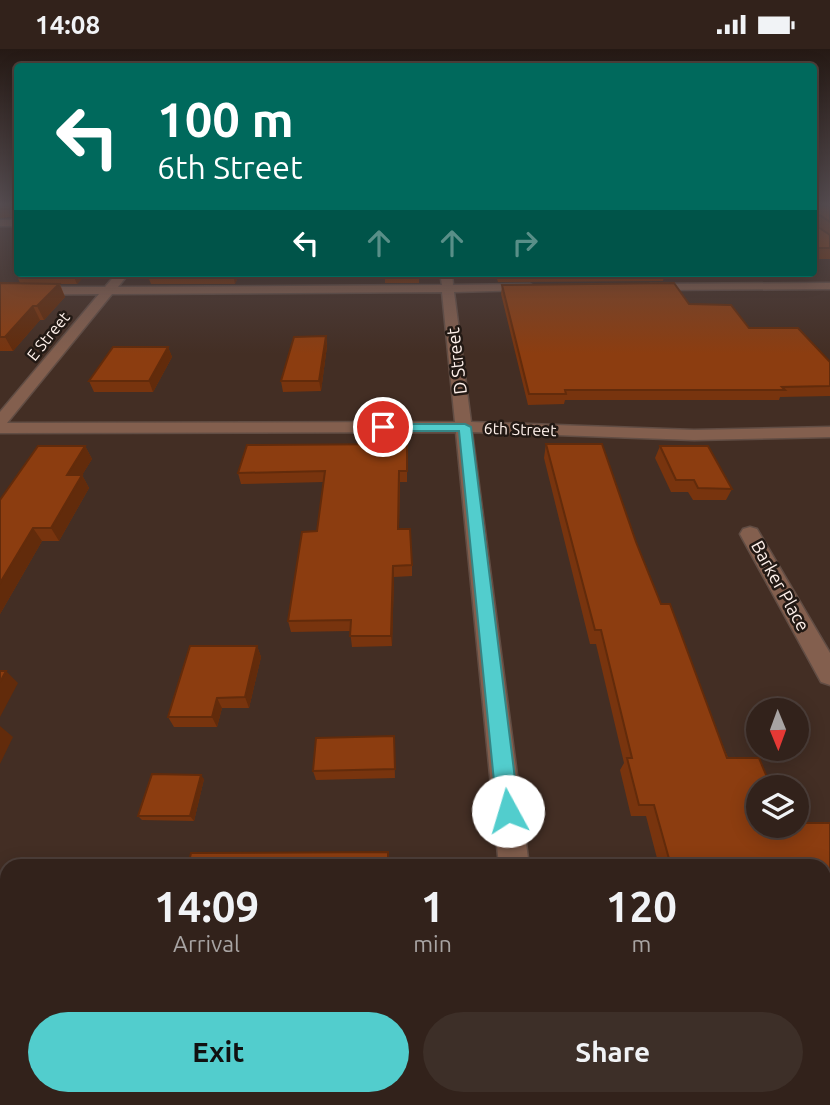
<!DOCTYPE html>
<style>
:root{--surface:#32221b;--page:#3d2f28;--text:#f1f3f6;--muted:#a8a4a3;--line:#4d3f3a;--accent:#52cdcd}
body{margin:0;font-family:Ubuntu,sans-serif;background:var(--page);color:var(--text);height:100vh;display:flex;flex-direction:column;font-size:26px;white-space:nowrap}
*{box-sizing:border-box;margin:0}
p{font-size:23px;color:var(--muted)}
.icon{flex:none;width:38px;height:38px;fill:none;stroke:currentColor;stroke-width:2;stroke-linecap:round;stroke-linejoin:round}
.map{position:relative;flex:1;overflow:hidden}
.drawer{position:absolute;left:0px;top:810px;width:831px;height:247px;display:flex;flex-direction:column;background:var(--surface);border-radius:21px 21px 0 0;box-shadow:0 4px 18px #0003,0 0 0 2px var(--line)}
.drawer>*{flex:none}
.top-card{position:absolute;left:14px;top:14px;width:803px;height:214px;border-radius:7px;box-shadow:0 4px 18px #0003,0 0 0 2px var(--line);background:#00695c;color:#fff;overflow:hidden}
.needle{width:46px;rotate:179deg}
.buttons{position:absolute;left:746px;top:649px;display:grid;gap:14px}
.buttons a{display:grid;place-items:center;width:63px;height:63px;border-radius:50%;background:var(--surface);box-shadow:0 4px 18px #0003,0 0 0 2px var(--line);font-size:35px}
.pin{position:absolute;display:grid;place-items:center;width:60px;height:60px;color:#fff;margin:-30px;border:4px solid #fff;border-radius:50%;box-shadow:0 2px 7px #0007}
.me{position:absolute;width:77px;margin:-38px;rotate:354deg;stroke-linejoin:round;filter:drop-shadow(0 0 5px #0008)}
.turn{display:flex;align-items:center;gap:24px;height:147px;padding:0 28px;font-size:32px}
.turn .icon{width:91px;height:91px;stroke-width:2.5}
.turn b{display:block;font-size:49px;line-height:60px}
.lanes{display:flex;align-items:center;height:66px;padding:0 28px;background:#0003;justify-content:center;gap:35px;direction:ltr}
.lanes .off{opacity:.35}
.eta{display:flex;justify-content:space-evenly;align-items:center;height:119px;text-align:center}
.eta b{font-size:42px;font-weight:700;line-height:49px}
.primary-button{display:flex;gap:14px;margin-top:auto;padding:14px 28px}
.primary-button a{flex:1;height:80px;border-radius:42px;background:var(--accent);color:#111;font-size:28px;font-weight:700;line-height:80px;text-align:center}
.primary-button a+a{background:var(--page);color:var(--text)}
.status{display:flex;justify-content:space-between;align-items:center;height:49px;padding:0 35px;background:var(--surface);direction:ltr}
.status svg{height:19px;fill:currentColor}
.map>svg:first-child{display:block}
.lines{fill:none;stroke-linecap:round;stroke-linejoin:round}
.minor-casing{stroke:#614d44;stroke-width:3}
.minor{fill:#835f4e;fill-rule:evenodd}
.wall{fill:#78340e}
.shaded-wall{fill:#622b0b}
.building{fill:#8c3d10;stroke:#622b0b;stroke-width:2}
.route{fill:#52cdcd;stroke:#358585;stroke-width:2}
.labels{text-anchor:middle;stroke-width:5;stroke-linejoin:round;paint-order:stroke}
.far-street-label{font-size:16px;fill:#fef0ea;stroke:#221914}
.street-label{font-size:18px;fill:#fef0ea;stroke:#221914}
</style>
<div class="status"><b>14:08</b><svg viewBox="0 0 49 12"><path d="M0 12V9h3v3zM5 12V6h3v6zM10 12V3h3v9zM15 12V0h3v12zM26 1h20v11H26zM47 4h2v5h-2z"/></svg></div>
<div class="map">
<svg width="830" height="1056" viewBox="0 0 830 1056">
<rect width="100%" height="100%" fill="#432e24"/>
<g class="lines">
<g class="minor-casing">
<path id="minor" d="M0 171H18V177H0Z
M117 224H129L118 238 442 236 440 224H452L453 236 530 235 534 237V241L454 243 471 373 694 381 830 378V388L694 391 472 383 529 817H499L456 383 0 384V363L99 245 0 246V238H105ZM442 243 455 373 7 374 112 245Z
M830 234V240L650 241 644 238 650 235Z
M750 478 757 480 830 604V636L821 633 740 485 743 480Z
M522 1050H560V1056H522Z"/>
</g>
<use href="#minor" class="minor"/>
</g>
<path class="wall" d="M0 157H18V164L11 168 0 169Z
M814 157H830V210H814Z
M18 220V224H87L77 235H60L65 248 44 271H40L13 302H0V234H20L15 223Z
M148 224H240L235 235H151L147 225Z
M338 224H419V234H385V226H339Z
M495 224H665L663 232 498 233Z
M502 236 689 255 830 313V347L780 348 779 351H565L564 355 528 356 501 245Z
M326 287 327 297 321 342 283 343 281 332Z
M168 298 172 308 153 343H94L89 332Z
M407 395V433H400L399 480 412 516V527L394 528 392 597 352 598 350 582 291 583 288 572 317 482 324 433 241 435 238 424Z
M546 395 636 493 661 555 758 777 830 774V846H824V817H659L646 767H631L620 721 624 714 596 595H590L544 409Z
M85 397 92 410 82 426 89 439 59 492H42L0 565V451Z
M660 397 732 440 726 451H693L688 443H671L655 409Z
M257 597 261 608 249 659H222L217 678H174L168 668Z
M394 687 395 729 316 731 313 722Z
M204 730 194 772 142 771 138 767Z"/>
<path class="shaded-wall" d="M11 157H18V164L11 168 8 160Z
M72 224H87L77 235Z
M233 224H240L235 235 233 225Z
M59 235 65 248 44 271 37 257Z
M33 257 40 271 13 302 5 288Z
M326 287 327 297 321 342 319 332Z
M168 298 172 308 153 343 149 332Z
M85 397 92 410 74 439 67 426Z
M82 426 89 439 59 492 51 479Z
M33 479 42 492 0 565V534Z
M393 517 394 528 392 597 391 587Z
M257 597 261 608 249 659 245 648Z
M6 622 18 634 0 668V633Z
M217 649 222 659 217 678 212 668Z
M0 677 13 688 0 715Z
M201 726 204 730 194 772 190 767Z
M7 885V943L0 961V902Z"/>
<path class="building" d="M0 157H11L8 160H0Z
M814 157H830V173L820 166 817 167 818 178 830 186V199H814Z
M148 224H233V225H147Z
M0 234 59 235 37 257H33L5 288H0Z
M674 234 689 255 731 256 749 279H798L830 313V337L782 338 785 341H565L566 345H529L502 236Z
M326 287 319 332H281L294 288Z
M113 298H168L149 332H89Z
M407 395V422H399L398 480H410L412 516 393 517 391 587H350L351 571 288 572 302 483 317 482 325 422 238 424 247 396Z
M546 395H602L636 493 661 555H670L727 709H759L771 738H758V777H796V774H830V837H824V817H671L654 756H639L627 709H632L601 581H595Z
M38 397H85L67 426H82L51 479H33L0 534V451Z
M660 397H708L732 440 698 439 694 431H676Z
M190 597H257L245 648 217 649 212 668H168Z
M0 622H6L0 633Z
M394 687 395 720 313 722 316 689Z
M152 725 201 726 190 767H138Z
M388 803V817H188L191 804Z
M0 859H7V885L0 902Z
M824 899H830V1019H824Z"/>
<linearGradient id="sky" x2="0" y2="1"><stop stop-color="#251914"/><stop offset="0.51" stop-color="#554c50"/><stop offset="1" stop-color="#554c50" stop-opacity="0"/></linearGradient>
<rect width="830" height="305" fill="url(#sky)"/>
<path class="route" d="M465 375 471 378 519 762 516 770 508 773 501 770 497 762 459 382H383L377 378 383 375Z"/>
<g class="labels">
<g class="far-street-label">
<text transform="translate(48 287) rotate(-51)" y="6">E Street</text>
<text transform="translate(520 380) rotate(2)" y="6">6th Street</text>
</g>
<g class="street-label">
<text transform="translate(457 312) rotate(-97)" y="6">D Street</text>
<text transform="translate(780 537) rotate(61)" y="6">Barker Place</text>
</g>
</g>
</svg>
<div class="buttons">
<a><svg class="needle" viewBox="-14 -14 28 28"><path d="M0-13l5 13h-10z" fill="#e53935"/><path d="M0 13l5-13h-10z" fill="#a8a4a3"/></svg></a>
<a><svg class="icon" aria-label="layers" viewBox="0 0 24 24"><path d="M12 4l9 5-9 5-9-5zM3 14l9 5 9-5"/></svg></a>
</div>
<div class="pin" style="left:383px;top:378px;background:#d93025"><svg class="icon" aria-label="arrive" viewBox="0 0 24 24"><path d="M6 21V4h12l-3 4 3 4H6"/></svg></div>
<svg class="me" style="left:508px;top:762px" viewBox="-20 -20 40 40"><circle r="19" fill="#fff"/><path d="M0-13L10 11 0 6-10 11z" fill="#52cdcd"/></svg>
<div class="top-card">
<div class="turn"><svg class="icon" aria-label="left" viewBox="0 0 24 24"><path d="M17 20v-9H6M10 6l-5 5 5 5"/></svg><div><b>100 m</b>6th Street</div></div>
<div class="lanes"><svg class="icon" aria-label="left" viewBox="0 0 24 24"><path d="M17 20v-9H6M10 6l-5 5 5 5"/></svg><svg class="icon off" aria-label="ahead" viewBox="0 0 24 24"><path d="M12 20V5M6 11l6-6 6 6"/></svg><svg class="icon off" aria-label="ahead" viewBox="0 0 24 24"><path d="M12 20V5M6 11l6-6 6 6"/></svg><svg class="icon off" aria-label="right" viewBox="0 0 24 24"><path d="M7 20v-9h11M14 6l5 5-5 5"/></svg></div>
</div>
<section class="drawer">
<div class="eta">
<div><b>14:09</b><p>Arrival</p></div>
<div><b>1</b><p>min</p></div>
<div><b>120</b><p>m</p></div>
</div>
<div class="primary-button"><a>Exit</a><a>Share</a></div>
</section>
</div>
